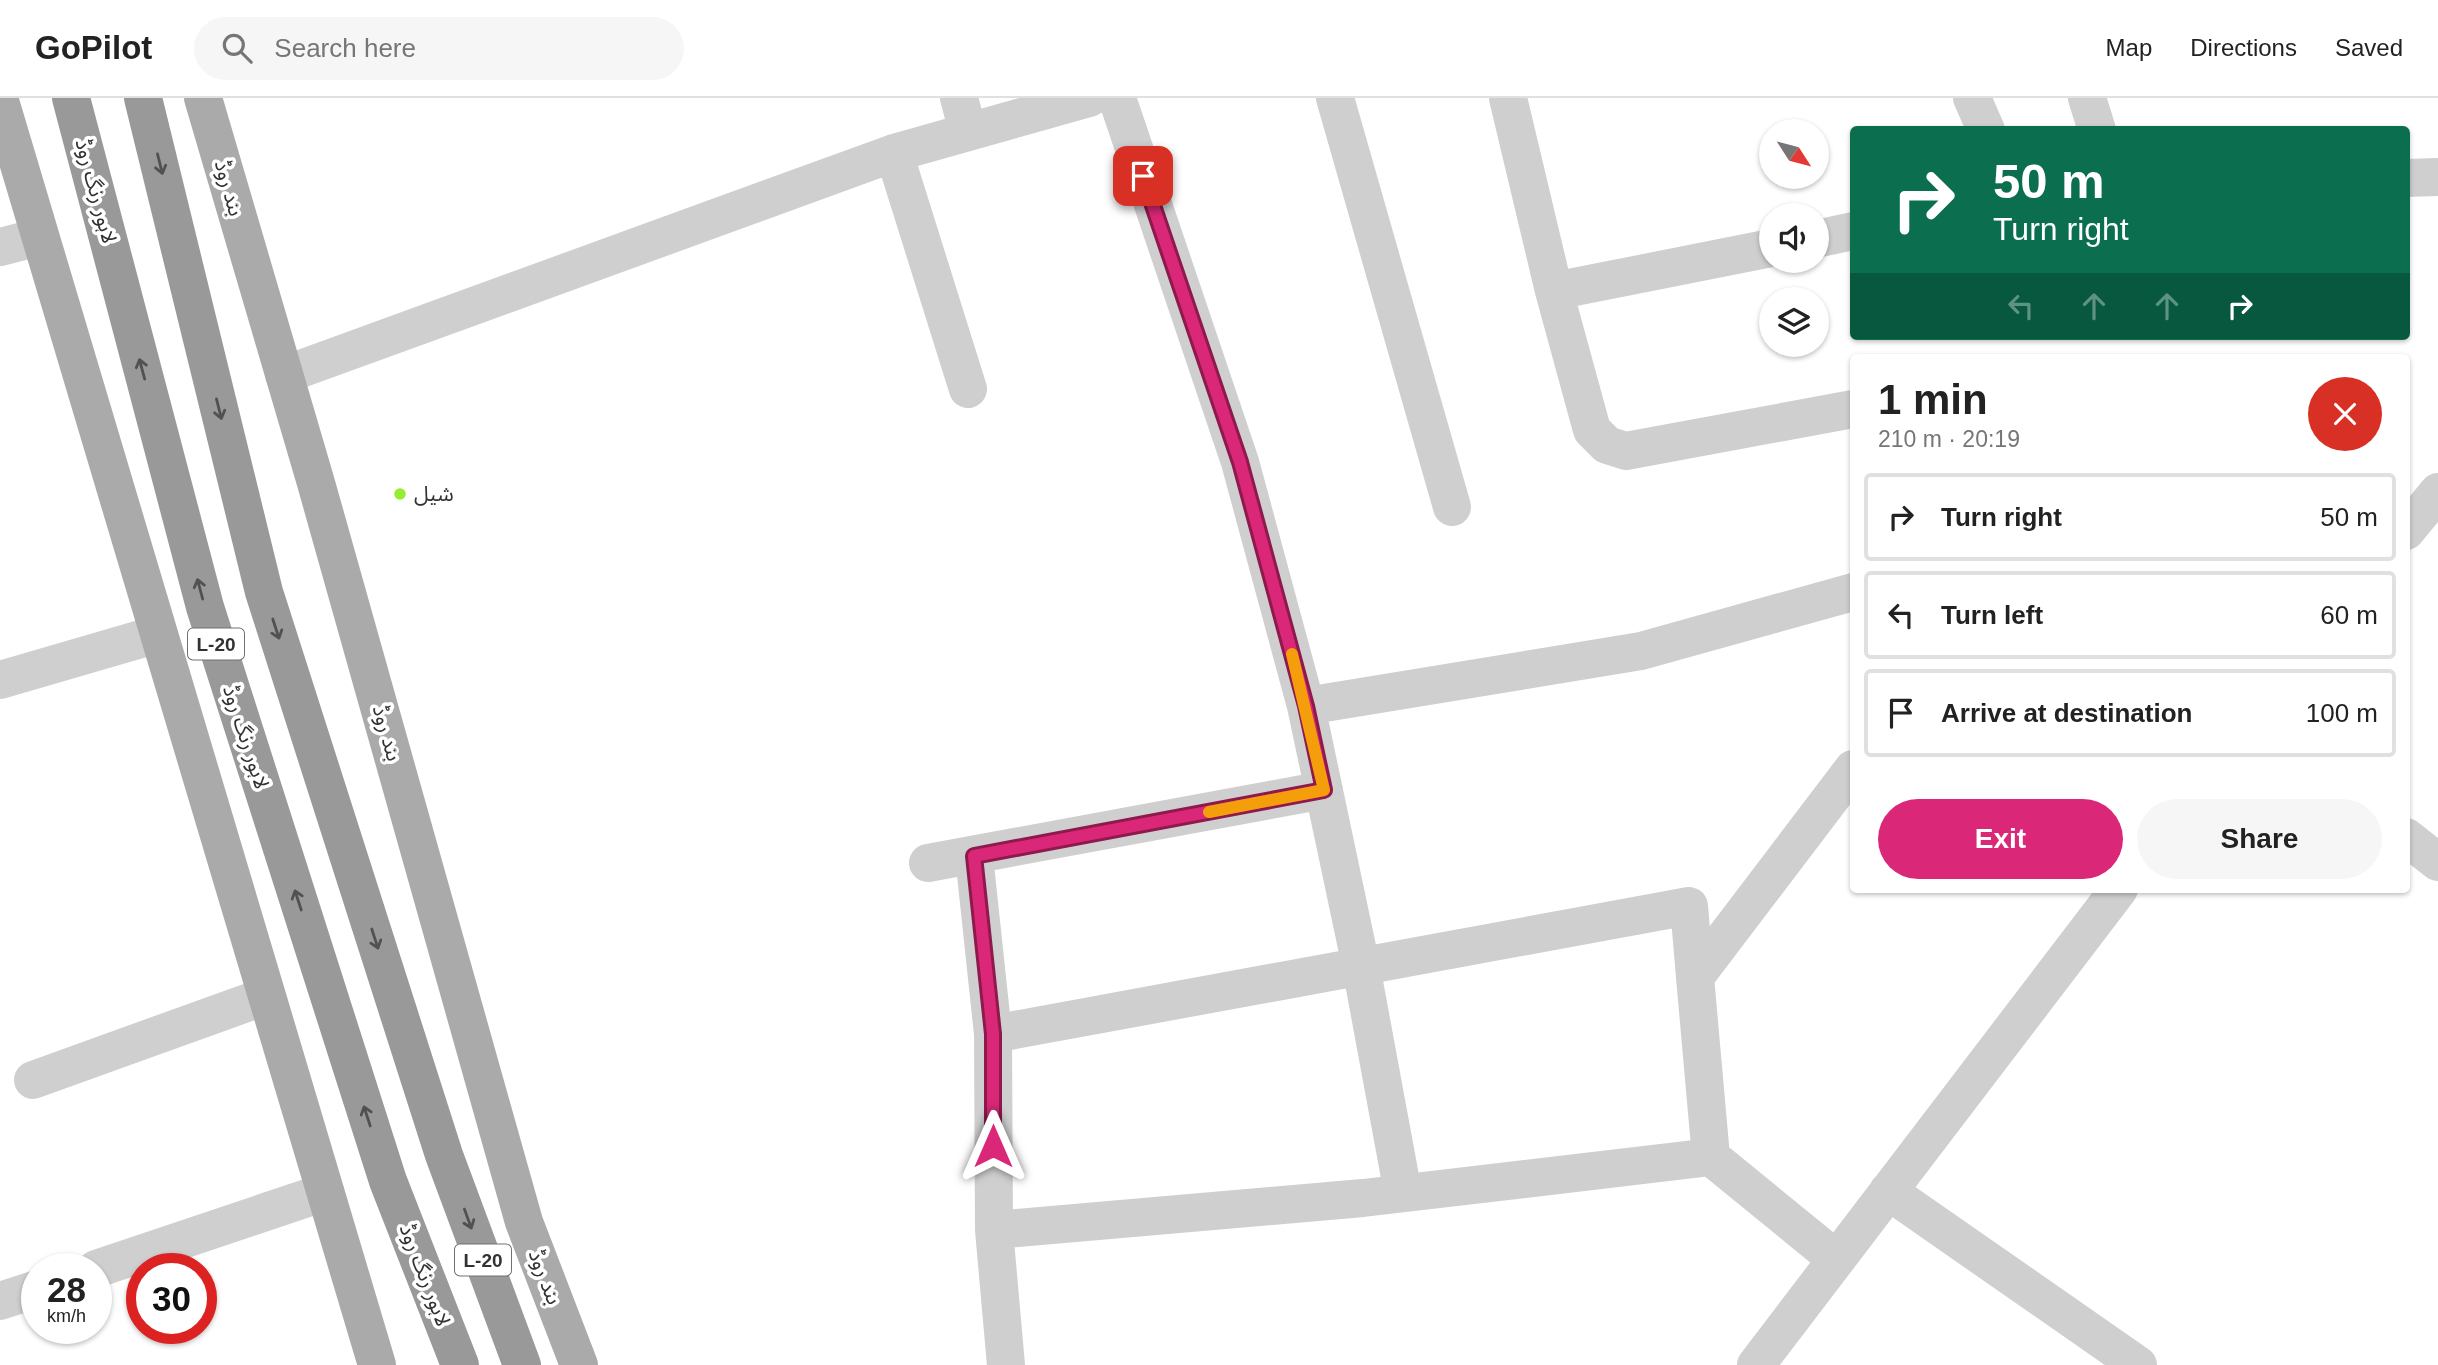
<!DOCTYPE html>
<meta charset="utf-8">
<style>
:root{--surface:#fff;--page:#f6f6f6;--text:#222;--muted:#767676;--line:#e0e0e0;--accent:#db2777}
body{margin:0;font-family:Helvetica,"Noto Sans Arabic",sans-serif;background:var(--page);color:var(--text);height:100vh;display:flex;flex-direction:column;font-size:26px;white-space:nowrap}
*{box-sizing:border-box;margin:0}
p{font-size:23px;color:var(--muted)}
.icon{flex:none;width:38px;height:38px;fill:none;stroke:currentColor;stroke-width:2;stroke-linecap:round;stroke-linejoin:round}
.map{position:relative;flex:1;overflow:hidden}
.panel{position:absolute;left:1850px;top:256px;width:560px;height:539px;display:flex;flex-direction:column;background:var(--surface);border-radius:7px;box-shadow:0 2px 5px #0004}
.panel>*{flex:none}
.banner{position:absolute;left:1850px;top:28px;width:560px;height:214px;border-radius:7px;box-shadow:0 2px 5px #0004;background:#0b6e4f;color:#fff;overflow:hidden}
.needle{width:46px;rotate:126deg}
.buttons{position:absolute;left:1759px;top:21px;display:grid;gap:14px}
.buttons a{display:grid;place-items:center;width:70px;height:70px;border-radius:50%;background:var(--surface);box-shadow:0 2px 5px #0004;font-size:35px}
.speed{position:absolute;left:21px;top:1155px;display:flex;gap:14px;font-size:35px;font-weight:700;text-align:center}
.speed>*{display:grid;place-content:center;width:91px;height:91px;border-radius:50%;background:var(--surface);box-shadow:0 2px 5px #0004;line-height:1}
.speed small{font-size:18px;font-weight:400}
.speed .limit{border:10px solid #d22;background:#fff;color:#111}
.pin{position:absolute;display:grid;place-items:center;width:60px;height:60px;color:#fff;margin:-30px;border-radius:14px;box-shadow:0 4px 10px #0006}
.me{position:absolute;width:77px;margin:-38px;rotate:0deg;stroke-linejoin:round;filter:drop-shadow(0 0 5px #0008)}
.turn{display:flex;align-items:center;gap:24px;height:147px;padding:0 28px;font-size:32px}
.turn .icon{width:91px;height:91px;stroke-width:2.5}
.turn b{display:block;font-size:49px;line-height:60px}
.lanes{display:flex;align-items:center;height:66px;padding:0 28px;background:#0003;justify-content:center;gap:35px;direction:ltr}
.lanes .off{opacity:.35}
.round{display:grid;place-items:center;flex:none;width:74px;height:74px;border-radius:37px;background:var(--page)}
.headline{display:flex;align-items:center;justify-content:space-between;height:119px;padding:0 28px}
h1{font-size:42px;font-weight:800;line-height:52px}
.button{display:flex;gap:14px;margin-top:auto;padding:14px 28px}
.button a{flex:1;height:80px;border-radius:42px;background:var(--accent);color:#fff;font-size:28px;font-weight:800;line-height:80px;text-align:center}
.button a+a{background:var(--page);color:var(--text)}
ul{padding:0;list-style:none}
li{display:flex;align-items:center;gap:21px;height:88px;margin:0 14px 10px;padding:0 14px;border:4px solid var(--line);border-radius:7px}
li div{flex:1}
li b{display:block;font-size:26px}
li em{font-style:normal}
header{display:flex;align-items:center;gap:42px;box-sizing:border-box;height:98px;padding:0 35px;background:var(--surface);border-bottom:2px solid var(--line)}
header strong{font-size:33px}
nav{display:flex;gap:38px;margin-inline-start:auto;font-size:24px}
.search{width:490px;height:63px;background:var(--page);display:flex;align-items:center;gap:18px;box-sizing:border-box;padding:0 24px;border-radius:38px;color:var(--muted);font-size:26px}
.map>svg:first-child{display:block}
.lines{fill:none;stroke-linecap:round;stroke-linejoin:round}
.minor{stroke:#cfcfcf;stroke-width:38}
.major{stroke:#aaa;stroke-width:38}
.highway{stroke:#999;stroke-width:38}
.oneway{stroke:#515151}
.route-casing{stroke:#8e194d;stroke-width:18}
.route{stroke:#db2777;stroke-width:12}
.slow{stroke:#f59e0b;stroke-width:12}
.poi-dot{fill:#93ee2f;stroke:#fff;stroke-width:2.5}
.labels{text-anchor:middle;stroke-width:7;stroke-linejoin:round;paint-order:stroke}
.shield{fill:#fff;stroke:#707070;stroke-width:2}
.shield-label{font-size:19px;font-weight:bold;fill:#323232}
.street-label{font-size:21px;fill:#323232;stroke:#fff}
.poi-label{font-size:21px;fill:#323232;stroke:#fff;text-anchor:start}
</style>
<header>
<strong>GoPilot</strong>
<div class="search"><svg class="icon" aria-label="search" viewBox="0 0 24 24"><circle cx="10" cy="10" r="6"/><path d="M15 15l6 6"/></svg>Search here</div>
<nav><a>Map</a><a>Directions</a><a>Saved</a></nav>
</header>
<div class="map">
<svg width="2438" height="1267" viewBox="0 0 2438 1267">
<rect width="100%" height="100%" fill="#fff"/>
<g class="lines">
<path class="minor" d="M959 0 968 34
M1117 0 1240 364 1306 608 1361 868 1403 1095
M1335 0 1452 409
M1508 0 1554 193 1592 332 1607 347 1626 353 1853 311
M1972 0 1986 32
M2087 0 2097 32
M894 55 968 291
M2406 80 2438 79
M1816 141 1853 133
M0 149 39 139
M1554 193 1771 150
M284 277 894 55 1089 0
M2406 433 2438 394
M0 582 158 536
M1306 608 1641 553 1853 494
M2406 739 2438 764
M974 758 993 936
M928 765 1324 692
M33 982 266 898
M1888 1093 2138 1267
M994 1132 993 936 1689 808 1695 879
M1836 1161 1711 1059 1695 879 1853 671
M96 1171 325 1094
M0 1203 37 1191
M1006 1267 994 1132 1363 1100 1711 1059
M1756 1267 2119 791"/>
<path class="major" d="M203 0 316 385 524 1124 579 1267
M0 3 377 1267"/>
<path class="highway" d="M71 0 205 509 388 1083 460 1267
M143 0 264 494 444 1057 522 1267"/>
</g>
<defs><path id="oneway-shaft" d="M-6 0H5M1.5-3L5.5 0L1.5 3" fill="none" stroke-width="1.6" stroke-linecap="round" stroke-linejoin="round" transform="scale(1.75)"/></defs>
<g class="oneway">
<use href="#oneway-shaft" transform="translate(160 66) rotate(76)"/>
<use href="#oneway-shaft" transform="translate(142 271) rotate(-105)"/>
<use href="#oneway-shaft" transform="translate(219 311) rotate(76)"/>
<use href="#oneway-shaft" transform="translate(200 491) rotate(-105)"/>
<use href="#oneway-shaft" transform="translate(276 531) rotate(72)"/>
<use href="#oneway-shaft" transform="translate(298 802) rotate(-108)"/>
<use href="#oneway-shaft" transform="translate(375 841) rotate(72)"/>
<use href="#oneway-shaft" transform="translate(367 1018) rotate(-108)"/>
<use href="#oneway-shaft" transform="translate(468 1121) rotate(70)"/>
</g>
<g class="lines">
<g class="route-casing">
<path id="route" d="M993 1048V936L974 758 1324 692 1306 608 1240 364 1143 78"/>
</g>
<use href="#route" class="route"/>
<path class="slow" d="M1209 714 1324 692 1292 556"/>
</g>
<circle class="poi-dot" cx="400" cy="396" r="7"/>
<g class="labels">
<g class="shield">
<rect x="188" y="530.5" width="56" height="31" rx="5"/>
<rect x="455" y="1146.5" width="56" height="31" rx="5"/>
</g>
<g class="shield-label">
<text x="216" y="553">L-20</text>
<text x="483" y="1169">L-20</text>
</g>
<g class="street-label">
<text transform="translate(229 90) rotate(74)" y="7">بند روڈ</text>
<text transform="translate(96 93) rotate(75)" y="7">لاہور رنگ روڈ</text>
<text transform="translate(387 635) rotate(74)" y="7">بند روڈ</text>
<text transform="translate(246 639) rotate(72)" y="7">لاہور رنگ روڈ</text>
<text transform="translate(425 1177) rotate(69)" y="7">لاہور رنگ روڈ</text>
<text transform="translate(545 1179) rotate(69)" y="7">بند روڈ</text>
</g>
<g class="poi-label">
<text x="414" y="403">شیل</text>
</g>
</g>
</svg>
<div class="buttons">
<a><svg class="needle" viewBox="-14 -14 28 28"><path d="M0-13l5 13h-10z" fill="#e53935"/><path d="M0 13l5-13h-10z" fill="#767676"/></svg></a>
<a><svg class="icon" aria-label="sound" viewBox="0 0 24 24"><path d="M4 9h4l5-4v14l-5-4H4zM17 9q2 3 0 6"/></svg></a>
<a><svg class="icon" aria-label="layers" viewBox="0 0 24 24"><path d="M12 4l9 5-9 5-9-5zM3 14l9 5 9-5"/></svg></a>
</div>
<div class="speed"><div>28<small>km/h</small></div><div class="limit">30</div></div>
<div class="pin" style="left:1143px;top:78px;background:#d93025"><svg class="icon" aria-label="arrive" viewBox="0 0 24 24"><path d="M6 21V4h12l-3 4 3 4H6"/></svg></div>
<svg class="me" style="left:993px;top:1048px" viewBox="-20 -20 40 40"><path d="M0-17L14 15 0 8-14 15z" fill="#db2777" stroke="#fff" stroke-width="4"/></svg>
<div class="banner">
<div class="turn"><svg class="icon" aria-label="right" viewBox="0 0 24 24"><path d="M7 20v-9h11M14 6l5 5-5 5"/></svg><div><b>50 m</b>Turn right</div></div>
<div class="lanes"><svg class="icon off" aria-label="left" viewBox="0 0 24 24"><path d="M17 20v-9H6M10 6l-5 5 5 5"/></svg><svg class="icon off" aria-label="ahead" viewBox="0 0 24 24"><path d="M12 20V5M6 11l6-6 6 6"/></svg><svg class="icon off" aria-label="ahead" viewBox="0 0 24 24"><path d="M12 20V5M6 11l6-6 6 6"/></svg><svg class="icon" aria-label="right" viewBox="0 0 24 24"><path d="M7 20v-9h11M14 6l5 5-5 5"/></svg></div>
</div>
<section class="panel">
<div class="headline"><div><h1>1 min</h1><p>210 m · 20:19</p></div><a class="round" style="background:#d93025;color:#fff"><svg class="icon" aria-label="close" viewBox="0 0 24 24"><path d="M6 6l12 12M18 6L6 18"/></svg></a></div>
<ul>
<li><svg class="icon" aria-label="right" viewBox="0 0 24 24"><path d="M7 20v-9h11M14 6l5 5-5 5"/></svg><div><b>Turn right</b></div><em>50 m</em></li>
<li><svg class="icon" aria-label="left" viewBox="0 0 24 24"><path d="M17 20v-9H6M10 6l-5 5 5 5"/></svg><div><b>Turn left</b></div><em>60 m</em></li>
<li><svg class="icon" aria-label="arrive" viewBox="0 0 24 24"><path d="M6 21V4h12l-3 4 3 4H6"/></svg><div><b>Arrive at destination</b></div><em>100 m</em></li>
</ul>
<div class="button"><a>Exit</a><a>Share</a></div>
</section>
</div>
